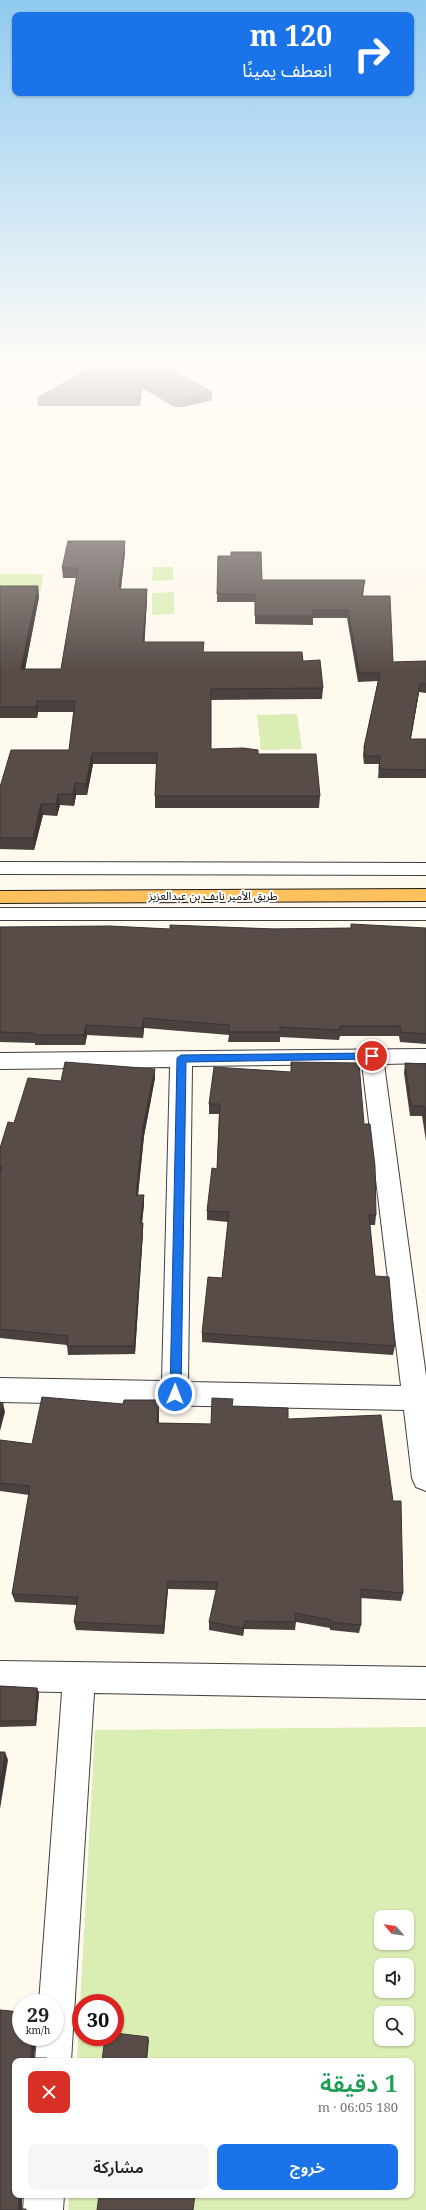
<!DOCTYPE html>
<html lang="ar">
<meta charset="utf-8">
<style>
:root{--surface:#fff;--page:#f6f6f6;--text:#222;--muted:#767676;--accent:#1a73e8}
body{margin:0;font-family:"Noto Serif","Noto Sans Arabic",serif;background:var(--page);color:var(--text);direction:rtl;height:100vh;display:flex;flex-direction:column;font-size:15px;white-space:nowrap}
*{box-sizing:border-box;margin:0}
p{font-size:13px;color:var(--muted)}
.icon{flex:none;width:22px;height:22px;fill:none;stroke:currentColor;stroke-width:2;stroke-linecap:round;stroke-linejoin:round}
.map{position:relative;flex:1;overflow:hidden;direction:ltr}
.side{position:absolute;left:12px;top:2058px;width:402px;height:140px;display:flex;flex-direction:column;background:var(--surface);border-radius:8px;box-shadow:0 1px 3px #0004;direction:rtl}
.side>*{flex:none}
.guide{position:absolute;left:12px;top:12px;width:402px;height:84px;border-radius:8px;box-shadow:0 1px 3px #0004;direction:rtl;background:#1a73e8;color:#fff;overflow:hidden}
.needle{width:26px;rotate:299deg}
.buttons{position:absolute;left:374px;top:1910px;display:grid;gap:8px}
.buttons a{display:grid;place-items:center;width:40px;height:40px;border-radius:8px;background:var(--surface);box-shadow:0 1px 3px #0004;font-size:20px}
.speed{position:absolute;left:12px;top:1994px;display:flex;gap:8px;font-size:20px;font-weight:700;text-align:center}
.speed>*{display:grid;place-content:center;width:52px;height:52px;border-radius:50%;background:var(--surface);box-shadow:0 1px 3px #0004;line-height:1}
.speed small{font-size:10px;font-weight:400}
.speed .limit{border:6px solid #d22;background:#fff;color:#111}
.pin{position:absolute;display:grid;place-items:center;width:34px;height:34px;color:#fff;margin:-17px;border:2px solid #fff;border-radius:50%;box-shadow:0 1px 4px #0007}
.me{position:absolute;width:44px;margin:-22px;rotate:1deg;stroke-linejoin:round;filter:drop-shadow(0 0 3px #0008)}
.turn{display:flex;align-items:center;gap:14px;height:84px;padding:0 16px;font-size:18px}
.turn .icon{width:52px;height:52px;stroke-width:2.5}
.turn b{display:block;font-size:28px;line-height:34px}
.round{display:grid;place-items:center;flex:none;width:42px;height:42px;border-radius:8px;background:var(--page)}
.headline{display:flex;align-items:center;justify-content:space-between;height:68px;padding:0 16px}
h1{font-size:24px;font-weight:600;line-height:30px;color:#1e9e55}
.action{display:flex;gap:8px;margin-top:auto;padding:8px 16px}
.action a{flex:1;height:46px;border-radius:8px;background:var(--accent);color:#fff;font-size:16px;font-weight:600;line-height:46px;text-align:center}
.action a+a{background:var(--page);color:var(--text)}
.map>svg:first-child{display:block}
.green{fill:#daeeb3;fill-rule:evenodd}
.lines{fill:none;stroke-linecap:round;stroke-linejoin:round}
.minor-casing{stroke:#404040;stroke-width:2}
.major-casing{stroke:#1e1e1e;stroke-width:2}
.minor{fill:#fff;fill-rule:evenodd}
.major{fill:#ffc05e;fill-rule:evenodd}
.wall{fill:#4b413e}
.shaded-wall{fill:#3d3532}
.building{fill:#574c48;stroke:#3d3532}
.route{fill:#1a73e8;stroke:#114b97}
.labels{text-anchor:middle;stroke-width:4;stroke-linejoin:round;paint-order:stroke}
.street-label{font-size:11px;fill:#0d0d0d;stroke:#fff}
</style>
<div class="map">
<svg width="426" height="2210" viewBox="0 0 426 2210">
<rect width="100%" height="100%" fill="#fff9ee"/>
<path class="green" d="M153 567H173V580L152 581Z
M0 574H43L41 591H0Z
M174 592V614L152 615V593Z
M297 714 302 749 261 750 257 715Z
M426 1727V2210H68L69 2195H411V2061H77L95 1730ZM381 1917H407V1943H381ZM381 1965H407V1991H381ZM81 2003H115V2037H81ZM381 2013H407V2039H381Z"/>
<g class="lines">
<g class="minor-casing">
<path id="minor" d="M0 862 426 863V875L0 874Z
M0 908H426V920H0Z
M426 1049V1063L384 1064 426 1376V1491L416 1487 412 1478 404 1410 0 1402V1378L162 1381 170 1067 0 1069V1053ZM362 1064 401 1386 188 1382 192 1066Z
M0 1661 426 1667V1699L94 1693 71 2061H35L37 2037H55V2003H39L62 1692 0 1691Z
M24 2195H64L63 2210H23Z"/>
</g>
<g class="major-casing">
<path id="major" d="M426 889V901L0 903V891Z"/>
</g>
<use href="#minor" class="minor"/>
<use href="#major" class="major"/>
</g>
<path class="wall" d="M100 362 212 400 183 407H174L142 388 140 406H38L37 398Z
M125 552 121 589H147V599L144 642 204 652 303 661 323 688 322 699 211 700V749L258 754 320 796 319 808H155V796L157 764H93L87 795H76L74 806 60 805 57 816 43 815 34 850 0 849V787L69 750 74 712H38L37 718H0V586H38L39 597 25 669H61L76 578H63L62 568Z
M218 556 262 580 364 588 363 596 393 662 426 661V693L419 692 411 739H426V778H378L379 764H364L363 755 364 747 378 681 358 682 347 618H313V625L255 624V602H217Z
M0 927 170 929 426 928V1044L400 1042 399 1036H340L339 1040 280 1037V1042H228L229 1035 144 1028 143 1038 87 1035 85 1045H35V1043L0 1042Z
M291 1062 364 1124 376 1215 375 1225H370L375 1276 395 1346 393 1355 202 1342V1333L222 1278 228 1222 207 1220V1211L217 1169 219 1114H209V1104L291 1072Z
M405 1063 426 1064V1141L422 1116H410L404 1073Z
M155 1078 144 1136 138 1195H144V1204L142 1223H143V1232L135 1354 68 1355 67 1345 0 1338V1148L14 1123 61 1081Z
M233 1406 288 1419 403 1593 401 1601 361 1598V1625L359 1633 330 1630V1628L296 1622 295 1630 244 1629 243 1636 209 1630V1622L216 1590 168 1589 164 1634 76 1630 74 1622 77 1605 15 1602 12 1594 29 1495 0 1491V1440L32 1444 159 1410V1423L211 1424Z
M0 1686 37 1688 39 1693 36 1726 0 1727Z"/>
<path class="shaded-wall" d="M142 381V388L140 406V399Z
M212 392V400L183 407V399Z
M125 541V552L120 596 119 586Z
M38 586 39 597 23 680 21 669Z
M147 589V599L144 653 143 642Z
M420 684 419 692 409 748 410 739Z
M37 701 38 712 37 718 36 707Z
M92 753 93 764 87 795 86 784Z
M75 783 76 795 74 806 73 794Z
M58 794 60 805 57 816 56 804Z
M41 804 43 815 34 850 33 838Z
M144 1018V1028L143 1038 142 1028Z
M86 1025 87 1035 85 1045 84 1035Z
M155 1069V1078L144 1136 137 1204 136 1195 143 1127Z
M144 1195V1204L141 1232 140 1223Z
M143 1223V1232L135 1354 134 1346Z
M159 1400V1410L158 1432 157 1423Z
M3 1403 5 1412 0 1431V1413Z
M168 1581V1589L164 1634 163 1626Z
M245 1621 244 1629 243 1636V1628Z
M37 1688 39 1693 36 1726 35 1721Z
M5 1752 8 1760 0 1809V1782Z
M32 2037H36L34 2061 31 2058Z
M148 2037 149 2040 147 2061H146Z
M19 2195H22V2210L18 2209Z"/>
<path class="building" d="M100 362 107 364 140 362H157L212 392 183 399H174L142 381 140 399 37 398Z
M68 541H125L119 586 120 589H147L143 642H204L203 652H302L303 661 320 660 323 688 211 689V749L243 748 258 750V754H316L320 796H155L157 753H92L86 784 75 783 73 794H58L56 804H41L33 838H0V787L11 750H69L75 701H37L36 707H0V586H38L21 669H61L78 568H62Z
M231 552H261L262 580H365L362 596H390L393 662 426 661V684H420L410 739H426V770L379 769 380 756H365L364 747 380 673H359L348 610H313V616H255V594H217L218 556H231Z
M351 924 426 928V1034L401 1032 400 1026H340V1030L280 1027V1032H229V1025L144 1018 142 1028 86 1025 84 1035H34V1033L0 1032V927L110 926 170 929V925L274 929 351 928Z
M65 1062 155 1069 143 1127 136 1195H144L140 1223H143L134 1346H67L68 1336 0 1329V1175L2 1167H0V1148L8 1122 14 1123 28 1078 61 1081Z
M291 1062 359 1063 364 1124H370L375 1166 376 1215H369L375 1276 389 1277 395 1346 202 1333 208 1277 222 1278 229 1212 207 1211 212 1168 217 1169 220 1104H209L214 1067 291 1072Z
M405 1063 426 1064V1120L424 1106H411Z
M42 1397 123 1404 124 1400H159L157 1423 211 1424 212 1398 233 1399 232 1406 288 1408V1419L381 1415 393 1501H401L403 1593 361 1589V1625L331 1622V1620L295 1613 296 1622 245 1621 243 1628 209 1622 218 1582 168 1581 163 1626 74 1622 78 1597 12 1594 30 1486 0 1483V1440L32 1444Z
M0 1402 3 1403 0 1413Z
M0 1686 37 1688 35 1721H0Z
M0 1752H5L0 1782Z
M0 2010 21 2012V2037H32L31 2058H47L46 2061H15V2195H19L18 2209H26V2210H0Z
M115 2033 148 2037 146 2061H102L105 2037H115Z
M99 2195H195L193 2210H97Z"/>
<linearGradient id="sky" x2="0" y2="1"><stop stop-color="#90caf0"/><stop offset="0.54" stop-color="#fffcf7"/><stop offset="1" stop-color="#fffcf7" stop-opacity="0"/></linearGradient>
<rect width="426" height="672" fill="url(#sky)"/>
<path class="route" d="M372 1053 376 1056 372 1059 186 1062 181 1394 179 1397H171L170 1394 177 1058 181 1055Z"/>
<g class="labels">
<g class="street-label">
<text x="213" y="900">طريق الأمير نايف بن عبدالعزيز</text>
</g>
</g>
</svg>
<div class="buttons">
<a><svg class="needle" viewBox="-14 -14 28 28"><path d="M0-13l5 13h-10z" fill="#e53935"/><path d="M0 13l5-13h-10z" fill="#767676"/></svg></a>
<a><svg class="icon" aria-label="sound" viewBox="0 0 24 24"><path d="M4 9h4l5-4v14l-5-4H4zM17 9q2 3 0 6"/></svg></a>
<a><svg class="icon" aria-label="search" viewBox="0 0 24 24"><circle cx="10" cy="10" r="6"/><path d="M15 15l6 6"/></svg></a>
</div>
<div class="speed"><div>29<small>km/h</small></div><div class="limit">30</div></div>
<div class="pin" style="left:372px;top:1056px;background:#d93025"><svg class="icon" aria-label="arrive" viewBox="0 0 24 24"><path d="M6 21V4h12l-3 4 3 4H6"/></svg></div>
<svg class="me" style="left:175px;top:1394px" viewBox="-20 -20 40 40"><circle r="17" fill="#1a73e8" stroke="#fff" stroke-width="3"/><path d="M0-11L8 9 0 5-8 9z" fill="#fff"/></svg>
<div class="guide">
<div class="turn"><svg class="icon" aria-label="right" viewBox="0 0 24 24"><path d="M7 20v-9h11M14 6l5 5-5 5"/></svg><div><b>120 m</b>انعطف يمينًا</div></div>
</div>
<section class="side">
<div class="headline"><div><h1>1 دقيقة</h1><p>180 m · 06:05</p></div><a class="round" style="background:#d93025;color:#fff"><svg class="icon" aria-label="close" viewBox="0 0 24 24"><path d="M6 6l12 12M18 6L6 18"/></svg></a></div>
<div class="action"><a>خروج</a><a>مشاركة</a></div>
</section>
</div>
